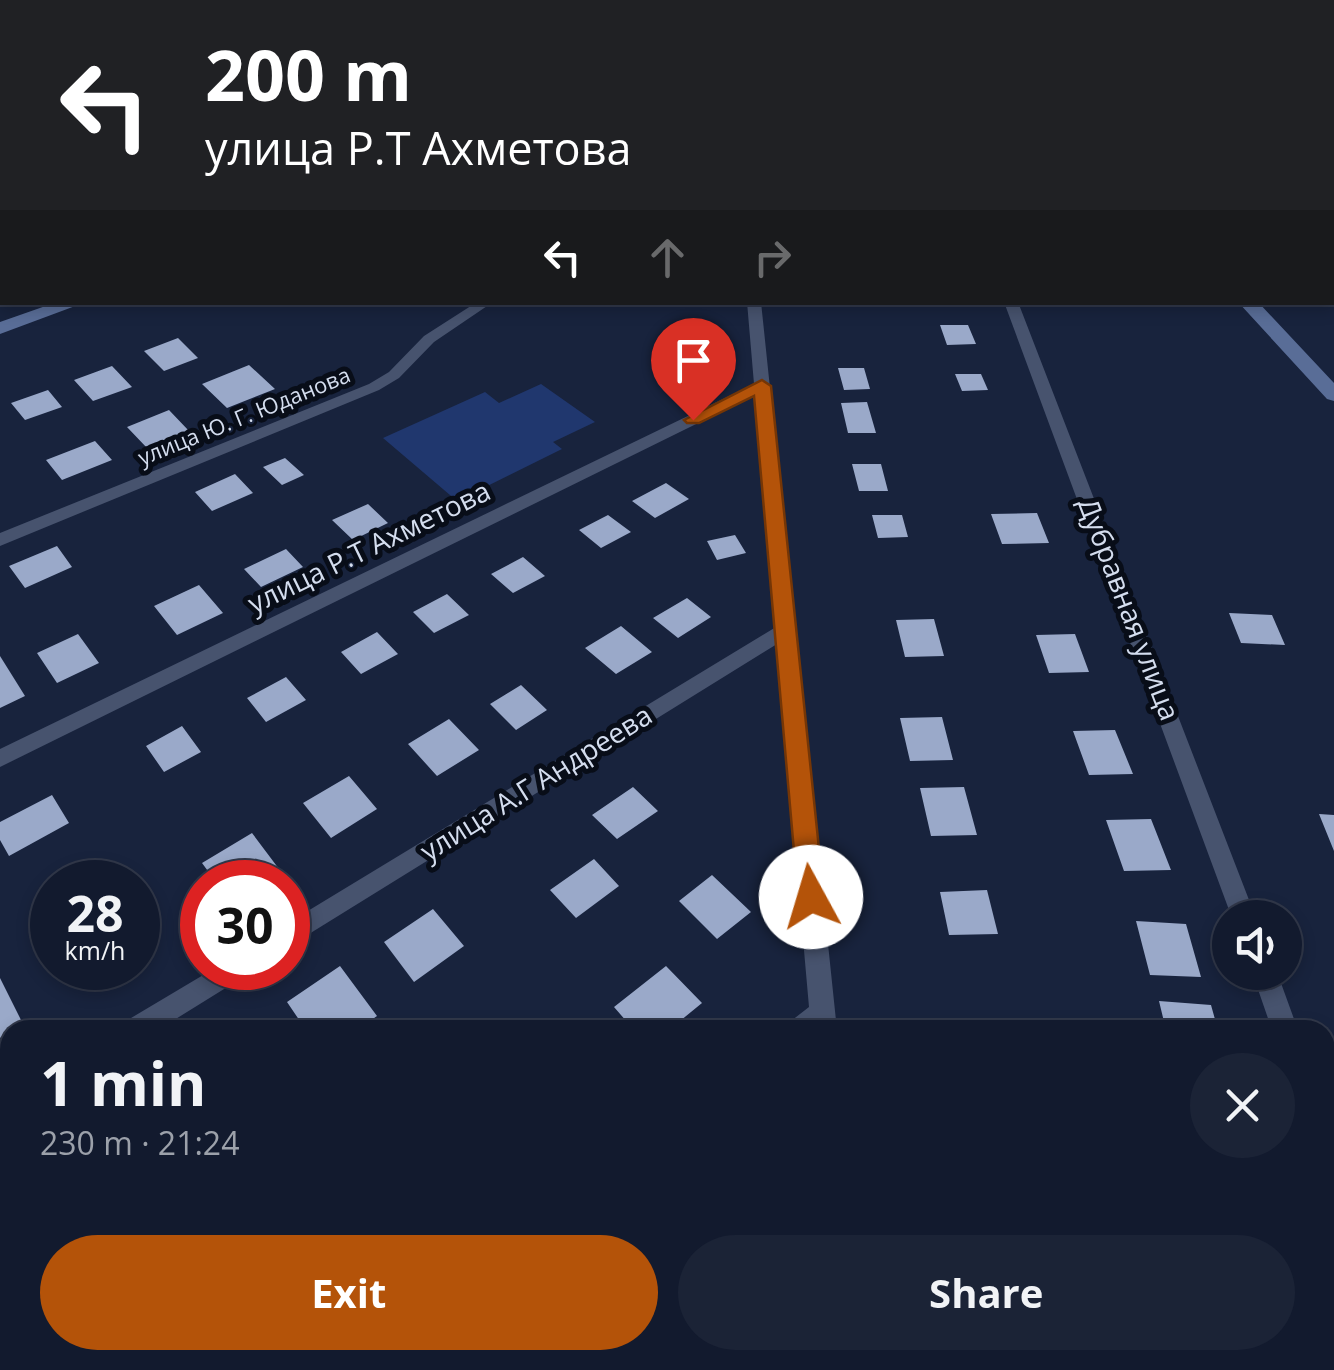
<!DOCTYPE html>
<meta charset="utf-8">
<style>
:root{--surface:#121a2e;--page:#1b2336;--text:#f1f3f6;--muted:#9ca1aa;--line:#31384a;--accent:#b45309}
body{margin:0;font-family:"Open Sans",sans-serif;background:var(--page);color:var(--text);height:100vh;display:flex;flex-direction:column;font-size:38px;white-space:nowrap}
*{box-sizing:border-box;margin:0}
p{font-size:32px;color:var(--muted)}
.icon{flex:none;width:55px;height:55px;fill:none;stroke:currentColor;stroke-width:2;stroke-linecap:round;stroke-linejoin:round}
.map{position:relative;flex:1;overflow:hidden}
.side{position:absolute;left:0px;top:1020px;width:1335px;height:350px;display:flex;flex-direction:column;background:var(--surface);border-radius:30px 30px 0 0;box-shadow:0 5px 15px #0003,0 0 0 2px var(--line)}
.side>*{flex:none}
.guide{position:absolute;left:0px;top:0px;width:1335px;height:305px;box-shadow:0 5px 15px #0003,0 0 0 2px var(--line);background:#202124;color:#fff;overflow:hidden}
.tools{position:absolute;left:1212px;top:900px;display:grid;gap:20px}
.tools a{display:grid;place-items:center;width:90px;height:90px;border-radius:50%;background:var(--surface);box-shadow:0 5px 15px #0003,0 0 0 2px var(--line);font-size:50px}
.speed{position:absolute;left:30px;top:860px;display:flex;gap:20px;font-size:50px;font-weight:700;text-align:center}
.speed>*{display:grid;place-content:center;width:130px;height:130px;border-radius:50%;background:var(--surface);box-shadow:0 5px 15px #0003,0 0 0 2px var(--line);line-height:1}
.speed small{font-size:25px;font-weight:400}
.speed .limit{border:15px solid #d22;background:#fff;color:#111}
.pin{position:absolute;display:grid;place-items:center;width:85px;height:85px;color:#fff;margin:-102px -42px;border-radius:50% 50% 50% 0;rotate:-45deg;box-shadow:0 0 10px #0007}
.pin .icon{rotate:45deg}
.me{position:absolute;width:110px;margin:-55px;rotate:354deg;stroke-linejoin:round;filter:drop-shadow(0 0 8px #0008)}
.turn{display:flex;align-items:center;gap:35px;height:210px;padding:0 40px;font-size:45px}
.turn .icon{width:130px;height:130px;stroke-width:2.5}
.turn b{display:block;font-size:70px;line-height:85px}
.lanes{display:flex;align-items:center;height:95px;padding:0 40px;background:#0003;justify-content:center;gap:50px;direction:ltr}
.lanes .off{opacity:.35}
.round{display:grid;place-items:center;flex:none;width:105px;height:105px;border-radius:52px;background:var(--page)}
.overview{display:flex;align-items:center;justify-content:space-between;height:170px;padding:0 40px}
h1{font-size:60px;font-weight:700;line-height:75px}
.button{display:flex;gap:20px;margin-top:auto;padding:20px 40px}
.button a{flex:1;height:115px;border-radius:60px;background:var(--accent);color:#fff;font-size:40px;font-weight:700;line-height:115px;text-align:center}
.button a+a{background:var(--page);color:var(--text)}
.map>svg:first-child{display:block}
.green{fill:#20376e}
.building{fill:#9aa9c9}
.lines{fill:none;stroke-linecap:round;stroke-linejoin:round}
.street{fill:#47536e;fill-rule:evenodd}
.secondary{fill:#596d97;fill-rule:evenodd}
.rail{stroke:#959fb3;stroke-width:4;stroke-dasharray:2.5 5;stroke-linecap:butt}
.route{fill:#b45309;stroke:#753606;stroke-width:2.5}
.labels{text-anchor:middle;stroke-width:10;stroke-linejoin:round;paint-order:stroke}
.far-street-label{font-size:22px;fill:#d4ddee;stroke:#080d18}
.street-label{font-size:28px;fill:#d4ddee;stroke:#080d18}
</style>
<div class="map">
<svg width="1334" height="1370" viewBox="0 0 1334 1370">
<rect width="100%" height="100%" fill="#18233d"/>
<path class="green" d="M541 384 595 422 553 442 562 449 457 501 383 438 485 392 499 403Z"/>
<path class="building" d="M940 325H968L976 344 947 345Z
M178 338 198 358 164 371 144 351Z
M249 365 275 389 227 408 202 384Z
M112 366 132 387 93 401 74 380Z
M838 368H864L870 389 844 390Z
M955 374H981L988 390 962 391Z
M48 390 62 407 25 420 11 403Z
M867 402 876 433H848L841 403Z
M169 410 189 431 147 448 127 427Z
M95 441 112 460 62 480 46 460Z
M285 458 304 475 282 485 263 467Z
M852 464H881L888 491H859Z
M235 474 253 493 212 511 195 492Z
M666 483 689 499 655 518 632 501Z
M368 504 388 523 353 540 332 520Z
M1037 513 1049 543 1002 544 991 514Z
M608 515 631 532 601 548 579 530Z
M872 515H902L908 537 878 538Z
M735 535 746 553 717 560 707 541Z
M57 546 72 567 25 588 9 566Z
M286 549 303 567 261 587 244 569Z
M523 557 545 576 513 593 491 574Z
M199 585 223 613 177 635 154 606Z
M447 594 469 615 434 633 413 612Z
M687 598 711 617 678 638 653 618Z
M1229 613 1272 615 1285 645 1241 643Z
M934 619 944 656 905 657 896 620Z
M621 626 652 652 616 674 585 648Z
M377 632 398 654 361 674 341 652Z
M78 634 99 663 57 683 37 653Z
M1075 634 1089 672 1049 673 1036 635Z
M0 656 25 696 0 708Z
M286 677 306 700 266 722 247 698Z
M521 685 547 710 516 730 490 704Z
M942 717 953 760 910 761 900 718Z
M449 719 479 750 437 776 408 744Z
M182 726 201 752 164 772 146 746Z
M1115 730 1133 774 1089 775 1073 731Z
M349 776 377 809 331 838 303 803Z
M633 787 658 811 617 839 592 815Z
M964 787 977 835 931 836 920 788Z
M52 795 69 823 9 856 0 840V822Z
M1319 814 1334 815V851Z
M1151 819 1171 870 1124 871 1106 820Z
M252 833 279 869 258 882H216L202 863Z
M594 859 619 886 576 918 550 890Z
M712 875 751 912 717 939 679 901Z
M987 890 998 934 949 935 940 892Z
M433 909 464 946 414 982 384 942Z
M1136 921 1186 924 1201 977 1150 975Z
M340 966 377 1016 357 1030H306L287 1002Z
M666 966 702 1003 669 1030H634L614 1007Z
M78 968H112L87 983Z
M0 978 23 1024 0 1038Z
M1159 1001 1211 1005 1218 1030H1166Z
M10 1189V1250L0 1257V1195Z
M1326 1339 1334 1370H1271L1268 1360H1325Z
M521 1360H554L561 1370H510Z
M1019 1360H1092L1093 1370H1021Z"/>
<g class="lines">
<path class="street" d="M471 0H516L518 2H475Z
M1332 16H1334V22H1332Z
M2 17V24L0 25V18Z
M0 54H2V60H0Z
M0 248 2 249V258L0 257Z
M0 284H2V292H0Z
M477 302H493L434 342 399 378 379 390 0 546V533L369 384 389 372 424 336Z
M747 302H761L837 1030H787L791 1021 809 1007 777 644 288 947V923L776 627 755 395 0 767V749L754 384Z
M1004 302H1018L1256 918H1232Z
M215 968H248L245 976 158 1030H122L126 1021Z
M1252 972H1277L1298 1030H1272Z
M10 1093V1122L0 1127V1098Z
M1325 1125 1334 1129V1177L1325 1173Z
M385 1360H425L420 1370H381Z
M839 1360H871L872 1370H840Z"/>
<path class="secondary" d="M57 302H86L0 334V322Z
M1238 302H1258L1334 383V401L1327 399Z"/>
<path class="rail" d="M756 0 798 2
M1273 2 1314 0"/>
</g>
<path class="route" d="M762 380 771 386 824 897 820 906 811 909 802 906 798 897 754 396 699 423H687L684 420Z"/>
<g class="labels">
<g class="far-street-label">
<text transform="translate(244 416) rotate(-22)" y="8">улица Ю. Г. Юданова</text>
</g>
<g class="street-label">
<text transform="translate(369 547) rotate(-26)" y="10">улица Р.Т Ахметова</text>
<text transform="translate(1129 609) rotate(69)" y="10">Дубравная улица</text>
<text transform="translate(536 783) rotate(-32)" y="10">улица А.Г Андреева</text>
</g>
</g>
</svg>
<div class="tools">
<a><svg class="icon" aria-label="sound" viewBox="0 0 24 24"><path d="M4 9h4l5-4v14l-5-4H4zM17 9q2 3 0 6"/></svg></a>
</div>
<div class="speed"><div>28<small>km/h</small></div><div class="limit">30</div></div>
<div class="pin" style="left:693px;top:420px;background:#d93025"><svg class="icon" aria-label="arrive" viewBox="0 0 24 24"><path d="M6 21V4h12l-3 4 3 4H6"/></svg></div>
<svg class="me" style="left:811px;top:897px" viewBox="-20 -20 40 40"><circle r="19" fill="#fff"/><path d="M0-13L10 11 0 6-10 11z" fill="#b45309"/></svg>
<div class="guide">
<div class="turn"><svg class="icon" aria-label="left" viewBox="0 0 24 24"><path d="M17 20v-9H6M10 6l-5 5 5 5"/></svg><div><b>200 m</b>улица Р.Т Ахметова</div></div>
<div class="lanes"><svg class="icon" aria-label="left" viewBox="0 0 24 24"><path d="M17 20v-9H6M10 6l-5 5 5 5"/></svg><svg class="icon off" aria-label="ahead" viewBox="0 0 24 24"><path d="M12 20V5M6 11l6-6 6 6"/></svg><svg class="icon off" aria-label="right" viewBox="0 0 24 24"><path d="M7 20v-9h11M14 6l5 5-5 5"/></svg></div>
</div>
<section class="side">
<div class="overview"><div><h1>1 min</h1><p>230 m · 21:24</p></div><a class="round"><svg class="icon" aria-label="close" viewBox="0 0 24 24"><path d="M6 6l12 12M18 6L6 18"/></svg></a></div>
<div class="button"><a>Exit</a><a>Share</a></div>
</section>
</div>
